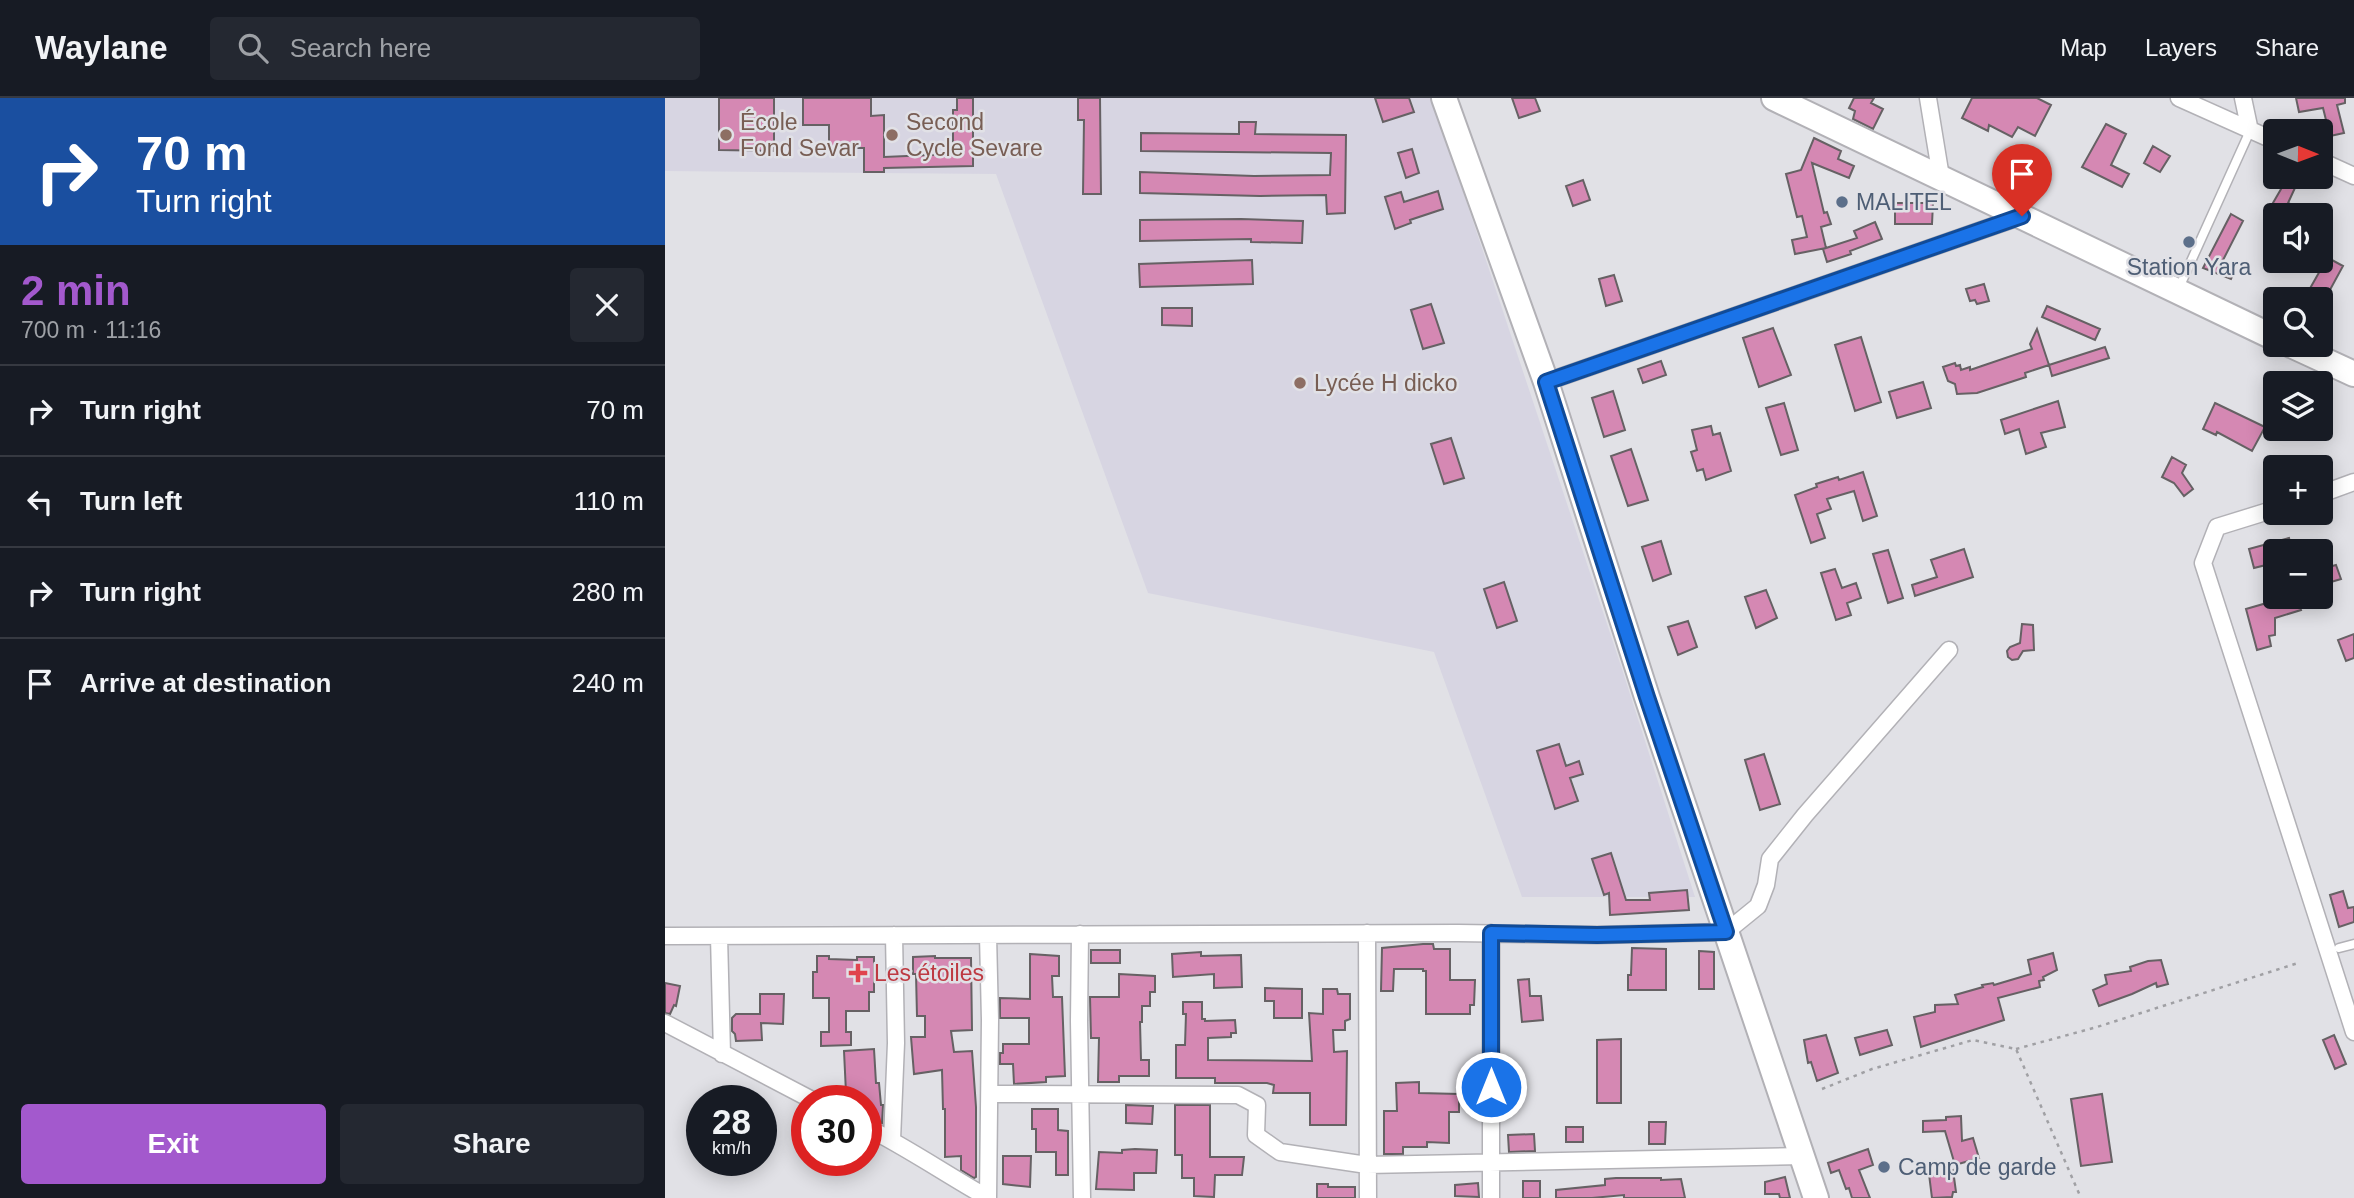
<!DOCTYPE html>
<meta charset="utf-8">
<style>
:root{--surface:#171b24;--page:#242831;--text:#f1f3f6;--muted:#9ea1a6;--line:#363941;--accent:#a359cd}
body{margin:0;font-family:Helvetica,sans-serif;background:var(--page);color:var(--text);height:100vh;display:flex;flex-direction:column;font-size:26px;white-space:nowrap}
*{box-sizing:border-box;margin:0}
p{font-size:23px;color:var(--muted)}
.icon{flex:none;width:38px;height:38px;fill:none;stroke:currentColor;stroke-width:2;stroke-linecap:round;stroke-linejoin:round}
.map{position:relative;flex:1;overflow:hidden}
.details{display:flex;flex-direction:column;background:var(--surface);width:665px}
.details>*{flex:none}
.hud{background:#1a4fa0;color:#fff;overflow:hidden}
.needle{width:46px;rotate:91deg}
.controls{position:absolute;left:1598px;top:21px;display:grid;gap:14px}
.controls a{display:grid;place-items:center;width:70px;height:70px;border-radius:7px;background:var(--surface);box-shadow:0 4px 18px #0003;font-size:35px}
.speed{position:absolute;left:21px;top:987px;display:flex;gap:14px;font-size:35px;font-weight:700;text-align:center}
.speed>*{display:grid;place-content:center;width:91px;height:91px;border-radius:50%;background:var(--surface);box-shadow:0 4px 18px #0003;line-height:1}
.speed small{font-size:18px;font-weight:400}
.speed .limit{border:10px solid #d22;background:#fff;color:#111}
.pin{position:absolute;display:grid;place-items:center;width:60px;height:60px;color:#fff;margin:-72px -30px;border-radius:50% 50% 50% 0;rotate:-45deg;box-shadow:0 0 7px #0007}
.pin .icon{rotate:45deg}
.me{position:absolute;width:77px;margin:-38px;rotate:0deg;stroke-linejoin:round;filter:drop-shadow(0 0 5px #0008)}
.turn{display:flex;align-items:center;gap:24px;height:147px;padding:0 21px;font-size:32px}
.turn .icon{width:91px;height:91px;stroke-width:2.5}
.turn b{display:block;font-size:49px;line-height:60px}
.round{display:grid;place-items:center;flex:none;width:74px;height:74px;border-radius:7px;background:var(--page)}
.overview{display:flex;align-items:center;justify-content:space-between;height:119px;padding:0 21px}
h1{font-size:42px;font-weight:700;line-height:52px;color:var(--accent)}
.primary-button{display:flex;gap:14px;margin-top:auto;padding:14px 21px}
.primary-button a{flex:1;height:80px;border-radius:7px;background:var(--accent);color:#fff;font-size:28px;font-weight:700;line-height:80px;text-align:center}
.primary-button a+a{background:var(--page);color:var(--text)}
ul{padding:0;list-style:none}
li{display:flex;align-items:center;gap:21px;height:91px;padding:0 21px;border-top:2px solid var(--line)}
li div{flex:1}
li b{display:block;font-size:26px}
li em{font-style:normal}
header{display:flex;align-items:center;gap:42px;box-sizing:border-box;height:98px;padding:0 35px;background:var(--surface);border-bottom:2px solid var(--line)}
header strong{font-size:33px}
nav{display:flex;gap:38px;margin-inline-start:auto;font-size:24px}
.search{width:490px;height:63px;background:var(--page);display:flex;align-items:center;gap:18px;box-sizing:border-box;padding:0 24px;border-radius:7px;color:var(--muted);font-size:26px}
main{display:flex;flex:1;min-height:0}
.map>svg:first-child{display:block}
.built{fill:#d7d5e2}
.building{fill:#d588b3;stroke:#666164;stroke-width:2}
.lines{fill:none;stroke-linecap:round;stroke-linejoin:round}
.lane-casing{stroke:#b2b1b6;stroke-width:11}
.street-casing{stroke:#b2b1b6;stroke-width:19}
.primary-casing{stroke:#b2b1b6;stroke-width:28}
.path{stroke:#a0a0a4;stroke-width:2.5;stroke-dasharray:3.5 5;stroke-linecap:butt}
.lane{stroke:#fff;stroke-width:8}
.street{stroke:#fff;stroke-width:16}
.primary{stroke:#fff;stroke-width:24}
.route-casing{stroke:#114b97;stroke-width:18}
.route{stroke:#1a73e8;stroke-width:12}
.education-dot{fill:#8d6e63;stroke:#e1e1e6;stroke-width:2.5}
.service-dot{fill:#5c6f8a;stroke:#e1e1e6;stroke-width:2.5}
.health-dot{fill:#e0444e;stroke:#e1e1e6;stroke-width:2.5}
.labels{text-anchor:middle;stroke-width:5;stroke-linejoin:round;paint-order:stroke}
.education-label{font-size:23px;fill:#785e54;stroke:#e1e1e6;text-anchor:start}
.service-label{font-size:23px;fill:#4e5e75;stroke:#e1e1e6;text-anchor:start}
.health-label{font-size:23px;fill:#be3a42;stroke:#e1e1e6;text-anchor:start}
</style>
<header>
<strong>Waylane</strong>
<div class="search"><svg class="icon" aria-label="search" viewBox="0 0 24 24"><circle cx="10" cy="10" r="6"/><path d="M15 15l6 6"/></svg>Search here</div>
<nav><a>Map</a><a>Layers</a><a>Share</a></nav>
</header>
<main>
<section class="details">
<div class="hud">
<div class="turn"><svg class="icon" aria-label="right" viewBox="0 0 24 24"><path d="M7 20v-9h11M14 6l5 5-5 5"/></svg><div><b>70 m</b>Turn right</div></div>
</div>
<div class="overview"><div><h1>2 min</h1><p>700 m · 11:16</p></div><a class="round"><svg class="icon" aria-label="close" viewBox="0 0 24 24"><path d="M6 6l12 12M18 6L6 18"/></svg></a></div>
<ul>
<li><svg class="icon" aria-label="right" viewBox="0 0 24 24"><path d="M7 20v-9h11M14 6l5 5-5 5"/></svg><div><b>Turn right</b></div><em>70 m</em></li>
<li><svg class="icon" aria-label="left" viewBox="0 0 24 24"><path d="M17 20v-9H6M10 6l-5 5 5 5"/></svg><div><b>Turn left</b></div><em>110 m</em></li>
<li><svg class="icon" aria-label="right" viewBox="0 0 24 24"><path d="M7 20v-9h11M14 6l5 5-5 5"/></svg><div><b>Turn right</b></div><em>280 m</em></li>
<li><svg class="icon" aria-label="arrive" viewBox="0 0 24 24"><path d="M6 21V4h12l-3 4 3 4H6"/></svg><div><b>Arrive at destination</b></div><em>240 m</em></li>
</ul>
<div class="primary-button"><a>Exit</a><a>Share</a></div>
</section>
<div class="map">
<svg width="1689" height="1100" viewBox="0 0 1689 1100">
<rect width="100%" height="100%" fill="#e1e1e6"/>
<path class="built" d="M0 0H767L956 568 1030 799H857L769 554 483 495 331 76 0 73Z"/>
<path class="building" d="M54 0H109V53L54 52Z
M138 0H206V18L219 17V59L288 56V12H292V0H308V68L219 70V74H199V50H164V27H138Z
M413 0H435L436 96H418L419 22H413Z
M710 0H744L749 14 718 24Z
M847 0H870L875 13 854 20Z
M1189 0H1209L1206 5 1218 11 1208 31 1188 21 1190 13 1184 10Z
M1307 0H1372L1386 7 1370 38 1353 29 1347 39 1324 27 1323 33 1297 20Z
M1631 0H1680V5L1672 7 1679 35 1665 38 1658 10 1634 14Z
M574 24H591L590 36 681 37 680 115 662 116 661 97 595 98 475 95V74L589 78 665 77 666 55 476 53V35L574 36Z
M1441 26 1461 36 1446 67 1464 76 1457 89 1417 69Z
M1149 40 1176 53 1173 61 1189 68 1184 80 1147 65 1159 115 1162 114 1166 126 1156 129 1161 150 1130 156 1127 142 1142 139 1137 118 1132 119 1121 76 1136 72Z
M1488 48 1505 58 1495 74 1479 65Z
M747 51 754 75 741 80 733 55Z
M1623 79H1635L1623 105 1648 117H1601Z
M918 82 925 102 908 108 901 88Z
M773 93 778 111 745 122 746 125 730 131 720 99 736 94 739 104Z
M1230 105H1268L1267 126H1230Z
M1566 116 1578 123 1556 166 1570 172 1566 181 1538 170Z
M576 121 638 123 637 145 586 144V141L475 143V122Z
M1210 124 1217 141 1185 153 1186 156 1162 164 1158 151 1192 140 1189 133Z
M1656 156 1678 168 1660 201H1639L1656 171Z
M587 162 588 186 475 189 474 166Z
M949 177 957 203 941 208 934 181Z
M1319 186 1324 203 1312 206 1310 202 1305 203 1301 191Z
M766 206 779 245 758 251 746 212Z
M1382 208 1435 231 1430 242 1377 219Z
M497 210H527V228L497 227Z
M1108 230 1126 277 1094 289 1078 240Z
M1372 231 1384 267 1360 275 1361 279 1312 295 1292 296 1290 286 1283 283 1278 269 1290 265 1291 268 1295 267 1296 272 1305 269V272L1367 251 1365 246Z
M1196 239 1216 304 1190 313 1170 247Z
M1440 249 1444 260 1387 278 1384 267Z
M996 263 1001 277 978 285 973 271Z
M1258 284 1266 310 1232 320 1224 294Z
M948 293 960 332 939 339 927 300Z
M1393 303 1400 329 1376 335 1381 349 1361 356 1354 331 1340 336 1336 322Z
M1119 305 1133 352 1116 357 1101 310Z
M1550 305 1600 329 1587 353 1552 334 1551 337 1538 331Z
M1046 328 1048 337 1055 335 1066 373 1041 382 1038 371 1032 373 1026 354 1032 352 1027 332Z
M786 340 799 380 779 386 766 346Z
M966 351 983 402 963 408 946 358Z
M1507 359 1521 367 1517 375 1528 391 1519 398 1509 385 1497 379Z
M1198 374 1212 418 1198 423 1189 393 1162 401 1166 411 1152 416 1160 440 1146 445 1130 397 1152 389 1151 386 1173 379 1174 382Z
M1624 440 1627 453H1610V486L1607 487 1601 467 1589 470 1584 451Z
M996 443 1006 476 988 483 977 449Z
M1299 451 1308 479 1250 498 1247 487 1272 479 1266 462Z
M1223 452 1238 500 1223 505 1208 456Z
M1671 467 1676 481 1656 487V471Z
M1170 471 1177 490 1191 485 1196 500 1182 505 1186 517 1171 522 1156 475Z
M839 484 852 523 832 530 819 491Z
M1101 492 1112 520 1091 530 1080 499Z
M1611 499H1631L1636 512 1610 520V537L1604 538 1606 548 1592 552 1581 511 1612 502Z
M1023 523 1032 549 1013 557 1003 529Z
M1357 526 1368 527 1369 552 1358 553 1353 561 1347 562 1343 559 1342 553 1345 549 1355 545Z
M1689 536V560L1681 563 1673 542Z
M894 646 901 668 914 663 918 676 905 680 913 703 890 711 872 653Z
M1099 656 1115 706 1095 712 1080 662Z
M946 755 961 802H985L984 795 1022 792 1024 812 945 817 944 795 939 797 927 761Z
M1678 793 1683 810 1689 809V824L1674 829 1665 797Z
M758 846H768L769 851H785V882H810L809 907H805V916H761V873H758V871H729L728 893H716L717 850Z
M967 850 1001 851V892H963V877H966Z
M426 852H455V865H426Z
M1034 853 1049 854V891H1034Z
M536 854V858L576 857 577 889 549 890V876L508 879 507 856Z
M1388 855 1392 872 1378 879 1379 882 1374 883 1375 889 1333 900 1339 922 1256 949 1249 919 1270 914V907L1293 906 1290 897 1318 889 1317 887 1328 885 1329 887 1366 876 1363 862Z
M365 856 394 858V878H387L388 899H397L400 978 381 979V984L349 986 348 966H335V955H338V946H364V920H335V900L365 901Z
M152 858H164V861L192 862V859H209V894H204V913H181V934H186V947L156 948V934H164V900H148V874H152Z
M270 858V860H306L307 932 286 933 289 954 307 953 311 1009V1079L309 1080 296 1072V1058L280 1059V1011H278L277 972 249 976 246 939H260V918H252L251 876H248V859Z
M1496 862 1503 886 1492 889 1491 885 1467 896 1434 908 1428 892 1442 886 1440 877 1466 873 1465 869 1483 863Z
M454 876 490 878V894H485V908H477V924H475L476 962H484V978H454V984H433L434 940H426L425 899H454Z
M864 881 865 898H876L878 922 857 924 853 882Z
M0 885 15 888 11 908 9 907 5 916 0 915Z
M600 890 637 891V920H609V903H600Z
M658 891H672L673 896H685V921L680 923V932H668L669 954 682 953 681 1027H645V995H608L609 987 602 985H550V980H511V947H520L521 916H518V904H537V921H540V923L570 922 571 935H566V939L543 940V962L647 963 644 915 658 916Z
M95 896H119L118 926 96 925 97 942 71 943 70 936 67 933V920L71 916H95Z
M1222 932 1227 947 1195 957 1190 940Z
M1161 937 1173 975 1152 983 1146 964 1143 965 1139 942Z
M1669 937 1681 966 1670 971 1658 942Z
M956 941V1005H932V942Z
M209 951 211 985H214L216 1007H218L217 1025 201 1019V1003H190L191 994 181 995 179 953Z
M754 984V995L794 996V1014H784V1045L762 1044V1049H738V1056H719V1013H732L731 985Z
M1437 996 1447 1064 1416 1068 1406 1001Z
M461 1007 488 1008 487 1026 461 1025Z
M510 1007H545V1059H579L577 1077H550L549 1099 529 1098V1080H517V1057H510Z
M367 1011H393V1032L403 1033V1077H391V1054H371V1031H367Z
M1296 1018 1297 1043 1308 1040 1314 1060 1290 1067 1280 1033 1258 1034V1023L1281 1022V1019Z
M984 1024H1001L1000 1046H984Z
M901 1029H918V1044H901Z
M869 1036 870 1053 844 1054 843 1037Z
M470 1051 492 1052 491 1075H469V1092L431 1091 434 1054 457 1055V1052Z
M1203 1051 1208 1067 1194 1072 1205 1100H1187L1184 1090 1181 1091 1174 1072 1166 1075 1163 1065Z
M338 1058H366L365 1089 338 1086Z
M1288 1072 1291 1094H1288L1287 1099 1267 1100 1264 1076Z
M1120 1079 1125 1100H1115L1114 1096H1100V1084Z
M951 1080H996V1082L1016 1081 1020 1100H959V1097L927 1100H891V1092L940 1087V1081Z
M858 1083H875V1100H858Z
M813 1085 814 1099 790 1098V1087Z
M652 1086H663V1089H690V1100H652Z"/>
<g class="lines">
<g class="lane-casing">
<path id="lane" d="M1513 192 1585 33
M1674 850 1689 846"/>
</g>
<g class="street-casing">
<path id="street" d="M1263 0 1276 79
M1514 0 1610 43
M1578 0 1585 33
M1656 63 1689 78
M881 284 1357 118
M1656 396 1689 384
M1610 411 1552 429 1538 465 1689 934
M702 835 703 1100
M415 836 414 923 417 1100
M323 837 325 922 323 1100
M0 838 793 835 932 837 1061 834 1093 808 1101 787 1105 761 1140 717 1284 552
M54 838 57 956
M0 925 149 1003
M325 996 573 997 592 1007 591 1037 615 1054 702 1067 1138 1058
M201 1029C243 1050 282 1077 323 1100
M227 1042 231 945 229 837
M826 1100V835"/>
</g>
<g class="primary-casing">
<path id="primary" d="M779 0 881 284 982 599 1151 1100
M1109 0 1610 240
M1626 247 1689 276"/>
</g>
<path class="path" d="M1351 951 1432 929 1633 865
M1157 991 1207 971 1308 942 1351 951 1416 1100"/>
<use href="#lane" class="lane"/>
<use href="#street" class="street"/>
<use href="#primary" class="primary"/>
</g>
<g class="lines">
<g class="route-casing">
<path id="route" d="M826 989V835L932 837 1061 834 982 599 881 284 1357 118"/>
</g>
<use href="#route" class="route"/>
</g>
<g class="education-dot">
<circle cx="61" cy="37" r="7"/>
<circle cx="227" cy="37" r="7"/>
<circle cx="635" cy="285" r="7"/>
</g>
<g class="service-dot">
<circle cx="1177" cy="104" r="7"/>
<circle cx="1524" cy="144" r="7"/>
<circle cx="1219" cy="1069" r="7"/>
</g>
<path class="health-dot" d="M189.5 864.5h7v7h7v7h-7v7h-7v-7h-7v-7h7z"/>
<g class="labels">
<g class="education-label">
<text x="75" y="32">École<tspan x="75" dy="26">Fond Sevar</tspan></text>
<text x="241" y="32">Second<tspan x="241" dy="26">Cycle Sevare</tspan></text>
<text x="649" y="293">Lycée H dicko</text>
</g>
<g class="service-label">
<text x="1191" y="112">MALITEL</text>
<text x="1524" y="177" text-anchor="middle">Station Yara</text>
<text x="1233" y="1077">Camp de garde</text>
</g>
<g class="health-label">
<text x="209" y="883">Les étoiles</text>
</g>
</g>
</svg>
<div class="controls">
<a><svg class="needle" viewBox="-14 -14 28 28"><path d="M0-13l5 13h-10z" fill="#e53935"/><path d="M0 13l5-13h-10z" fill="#9ea1a6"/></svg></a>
<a><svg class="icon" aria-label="sound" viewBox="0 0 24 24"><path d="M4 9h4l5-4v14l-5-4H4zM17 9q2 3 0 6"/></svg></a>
<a><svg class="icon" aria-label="search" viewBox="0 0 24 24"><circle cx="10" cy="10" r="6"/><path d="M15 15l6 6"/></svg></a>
<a><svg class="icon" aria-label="layers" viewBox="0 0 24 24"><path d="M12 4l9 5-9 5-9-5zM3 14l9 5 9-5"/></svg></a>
<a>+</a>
<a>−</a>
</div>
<div class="speed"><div>28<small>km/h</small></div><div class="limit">30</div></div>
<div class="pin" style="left:1357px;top:118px;background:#d93025"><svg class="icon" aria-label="arrive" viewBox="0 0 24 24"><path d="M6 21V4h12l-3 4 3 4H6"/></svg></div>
<svg class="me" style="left:826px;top:989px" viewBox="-20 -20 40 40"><circle r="17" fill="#1a73e8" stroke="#fff" stroke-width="3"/><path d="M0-11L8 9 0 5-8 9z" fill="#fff"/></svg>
</div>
</main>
